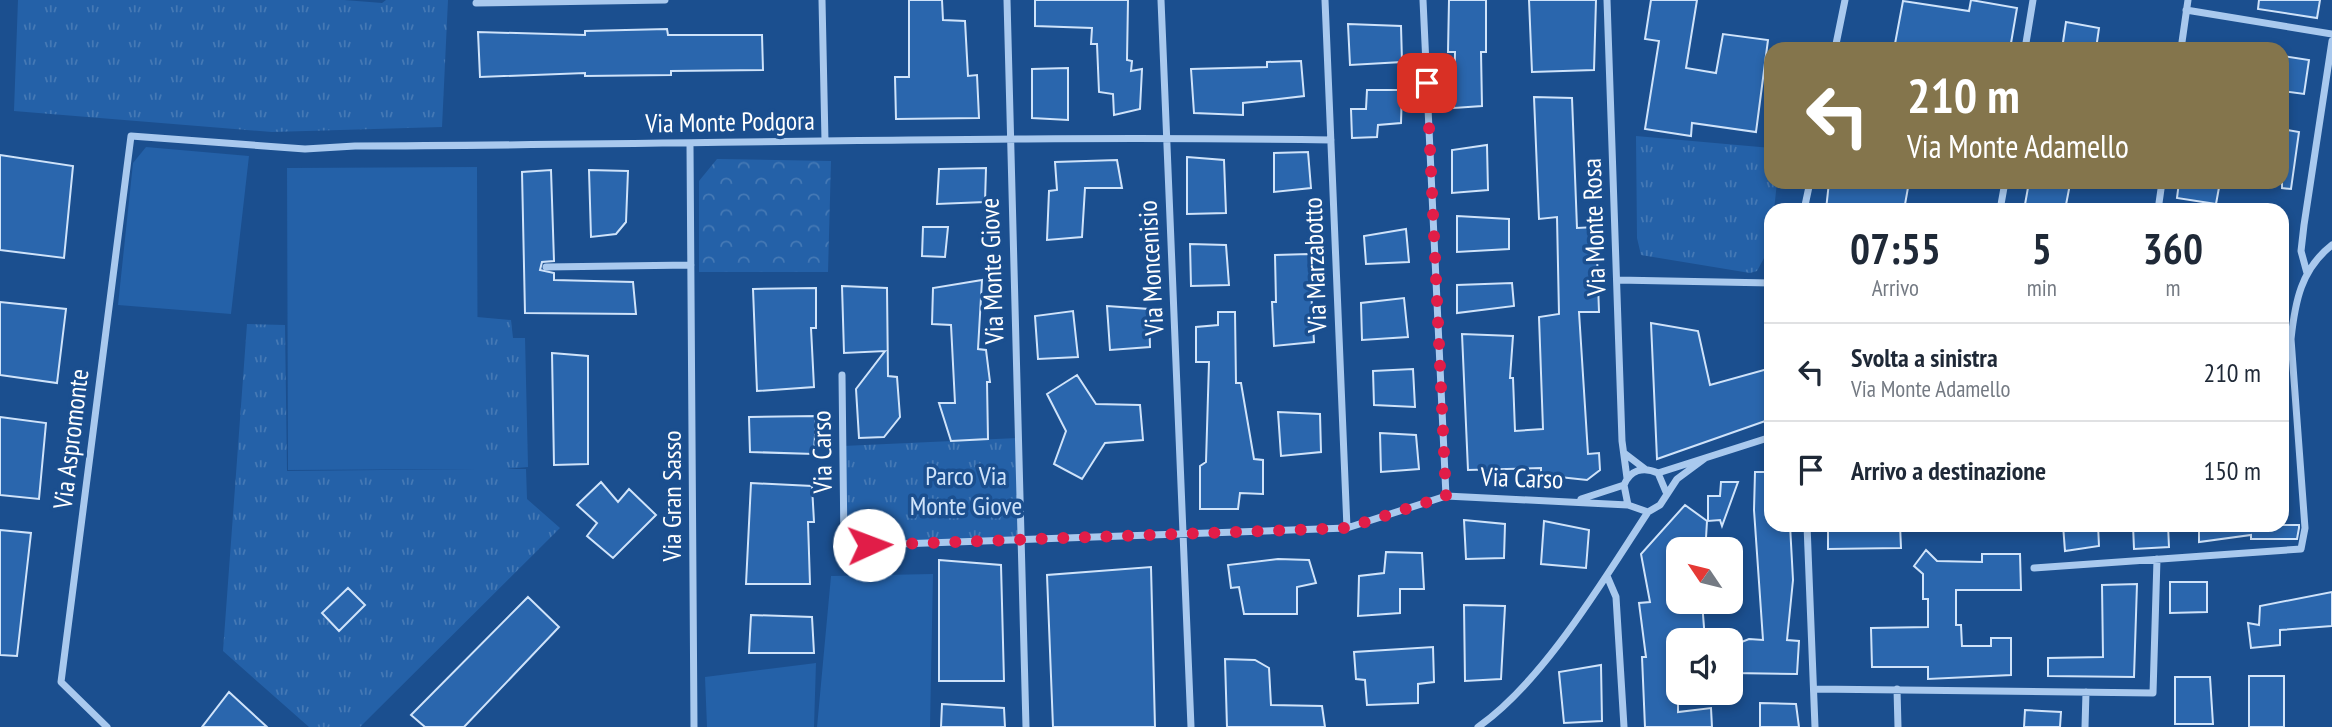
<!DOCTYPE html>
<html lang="it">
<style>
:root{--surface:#fff;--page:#f6f6f7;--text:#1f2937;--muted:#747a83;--line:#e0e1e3}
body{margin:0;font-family:"PT Sans Narrow",sans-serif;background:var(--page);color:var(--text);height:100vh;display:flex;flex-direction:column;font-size:26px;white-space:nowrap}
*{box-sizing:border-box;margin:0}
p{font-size:23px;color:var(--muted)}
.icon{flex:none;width:38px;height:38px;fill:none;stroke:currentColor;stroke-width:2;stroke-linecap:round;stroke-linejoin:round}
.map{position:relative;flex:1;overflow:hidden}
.drawer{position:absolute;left:1764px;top:203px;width:525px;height:329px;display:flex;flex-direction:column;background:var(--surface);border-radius:21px;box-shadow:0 4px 10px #0003}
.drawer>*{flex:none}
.guide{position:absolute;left:1764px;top:42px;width:525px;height:147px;border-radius:21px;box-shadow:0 4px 10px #0003;background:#84754c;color:#fff;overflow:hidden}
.needle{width:46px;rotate:305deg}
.buttons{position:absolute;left:1666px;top:537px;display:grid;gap:14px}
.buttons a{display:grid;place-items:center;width:77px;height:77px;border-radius:14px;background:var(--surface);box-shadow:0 4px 10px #0003;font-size:35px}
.pin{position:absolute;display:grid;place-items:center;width:60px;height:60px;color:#fff;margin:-30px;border-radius:14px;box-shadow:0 4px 10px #0006}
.me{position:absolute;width:77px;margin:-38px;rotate:88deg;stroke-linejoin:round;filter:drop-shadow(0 0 5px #0008)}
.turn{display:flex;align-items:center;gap:24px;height:147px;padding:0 28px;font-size:32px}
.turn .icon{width:91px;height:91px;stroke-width:2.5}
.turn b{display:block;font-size:49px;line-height:60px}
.eta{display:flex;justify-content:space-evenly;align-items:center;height:119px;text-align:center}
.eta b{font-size:42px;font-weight:800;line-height:49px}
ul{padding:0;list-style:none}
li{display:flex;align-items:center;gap:21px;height:98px;padding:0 28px;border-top:2px solid var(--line)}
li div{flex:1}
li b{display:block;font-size:26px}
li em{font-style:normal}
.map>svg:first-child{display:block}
.grass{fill:#2461a8}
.forest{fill:url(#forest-crowns)}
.park{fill:url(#park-tufts)}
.building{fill:#2a66ad;stroke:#cfe3fa;stroke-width:2}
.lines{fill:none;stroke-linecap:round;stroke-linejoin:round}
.minor{stroke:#a9c9ee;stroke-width:7}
.route{stroke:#e11d48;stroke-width:12;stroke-dasharray:0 21.6}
.labels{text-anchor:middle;stroke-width:7;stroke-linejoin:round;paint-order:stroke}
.street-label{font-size:26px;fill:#fff;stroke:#1b4f8f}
.park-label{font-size:26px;fill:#cfe3fa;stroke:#1b4f8f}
</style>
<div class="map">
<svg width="2332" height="727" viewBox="0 0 2332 727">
<defs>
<pattern id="forest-crowns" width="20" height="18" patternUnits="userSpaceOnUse" patternTransform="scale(1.75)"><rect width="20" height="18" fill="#2461a8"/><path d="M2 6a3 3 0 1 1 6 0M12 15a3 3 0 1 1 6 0" fill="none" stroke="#4579b5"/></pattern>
<pattern id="park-tufts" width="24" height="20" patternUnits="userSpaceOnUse" patternTransform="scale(1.75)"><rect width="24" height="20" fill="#2461a8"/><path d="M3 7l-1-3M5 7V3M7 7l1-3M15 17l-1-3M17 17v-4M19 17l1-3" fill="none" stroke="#4579b5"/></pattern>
</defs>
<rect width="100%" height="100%" fill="#1b4f8f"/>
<path class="grass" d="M146 147 249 156 231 314 118 305 133 163Z
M477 167 478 469 288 470 287 168Z
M933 574 930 727H817L831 576Z
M816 663 814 727H707L705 677Z"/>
<path class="forest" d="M717 159 831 161 828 272H699V181Z"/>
<path class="park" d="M18 0H344L382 3 386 0H448L442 127 272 132 14 111Z
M1636 136 1771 148V182H1777L1774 210H1771L1770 247 1757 271 1750 273 1641 255 1637 238Z
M477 317 511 320 513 338H525L528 467 506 469H526L527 499 560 528 360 727H309L223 651 247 324 285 325 287 471 477 469Z
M1018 438 1020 540 844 546 843 446Z"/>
<path class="building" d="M909 0H942L943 20 965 21 968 76 977 75 979 118 896 119 895 77H909Z
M1035 0H1128L1127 60 1132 61 1131 71 1142 69 1140 109 1114 115 1113 94 1099 92 1097 44H1091L1092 28 1035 26Z
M1449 0H1486V52H1481L1482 106 1454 108 1455 52H1448Z
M1529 0H1596L1594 70 1532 72Z
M1651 0H1697L1686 68 1716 73 1723 34 1768 40 1756 132 1692 123 1691 136 1645 129 1659 41 1645 39Z
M1971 0 2017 8 2010 49H1894L1903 1 1969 11Z
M2259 0H2320L2317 18 2258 9Z
M2066 22 2099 28 2096 49H2062Z
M1348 24 1401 26 1402 62 1350 65Z
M667 29 668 35H762L763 70 671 71V75L585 76V73L480 77 478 32 585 35V31Z
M2282 56 2309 60 2304 94 2282 91Z
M1301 61 1304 96 1243 103V115L1194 113 1191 69 1267 67V62Z
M1068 68V120L1032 118V69Z
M1367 90H1402L1401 123 1378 125 1377 137 1352 138 1351 109H1366Z
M1534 97 1572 98 1577 228 1596 227 1599 312H1579L1588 454 1599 453 1600 470 1587 480 1541 475V468L1468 470 1462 334 1513 336 1510 378H1513L1515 431 1543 429 1539 317 1559 314 1557 217 1539 219Z
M2282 129 2299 132 2291 189 2282 188Z
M1487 145 1488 190 1452 193V150Z
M1308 152 1311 188 1274 192V153Z
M0 155 73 166 64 258 0 250Z
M1187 157 1224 160 1226 213 1187 214Z
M1117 160 1122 188H1085L1082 237 1047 240 1049 191 1057 190 1055 162Z
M986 168 985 202 937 204 939 169Z
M551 170 554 261 542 262 540 270 554 273V280L633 282 636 314 525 313 522 172Z
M589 170 628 171 626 222 616 234 591 237Z
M1829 182H1909L1904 210H1826Z
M2029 182 2070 184 2065 210H2024Z
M2179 182H2220L2216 204 2177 198Z
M1457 216 1509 219V249L1457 252Z
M923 227H948L945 257 922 256Z
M1406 229 1409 262 1366 264 1364 236Z
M1190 244 1226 245 1229 285 1191 286Z
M1309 254 1314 342 1274 346 1272 302H1276L1275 255Z
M982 280 978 349 986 350 990 382H987L988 439 951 441 939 403H955L951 325 932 324 933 288Z
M1512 283 1514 306 1457 313V285Z
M842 286 887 288 888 376 897 377 900 417 884 437 859 438 856 389 885 351 844 353Z
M816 288V328H811L814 387 757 391 753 289Z
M1404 298 1408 337 1362 340 1361 303Z
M0 302 66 309 57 383 0 375Z
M1107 306 1149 309 1150 347 1110 350Z
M1073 311 1078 357 1038 359 1035 316Z
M1218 312H1235L1236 383H1241L1254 459 1263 460V494L1240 493 1238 509H1200V466L1206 462 1209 362H1196V327L1218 325Z
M1651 323 1698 331 1710 385 1771 368V419L1657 459Z
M552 353 588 356V464L554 465Z
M1413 369 1415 407 1374 405 1373 371Z
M1077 375 1096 404 1140 405 1143 440 1105 443 1082 479 1054 464 1066 431 1047 394Z
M1278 412 1320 414 1321 452 1281 456Z
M816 416 814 454 750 452 749 417Z
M0 417 46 423 39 499 0 495Z
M1380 433 1416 435 1419 469 1381 472Z
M1755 472H1771V525H1790L1793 580 1787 640 1799 641 1797 674 1732 673 1734 645 1749 639 1763 640 1754 510Z
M601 482 618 502 629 489 656 515 613 558 587 536 597 523 577 505Z
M1721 482H1738L1722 526 1720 520 1708 521V496H1720Z
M751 483 812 486 814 522H808L810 584H746Z
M1685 505 1707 521 1706 538 1699 540 1700 550H1678V602H1702L1705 640H1678V712L1711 708 1712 727H1645L1642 657H1646L1639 603 1650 602 1641 554Z
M1464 520 1505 524 1504 558 1466 559Z
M1544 521 1589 530 1586 568 1541 564Z
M1828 525H1900L1901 548 1828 549Z
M2063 525H2098L2099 546 2065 551Z
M2133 525H2168L2169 547 2134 549Z
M2199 525H2299V528L2297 539H2251V535L2199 542Z
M0 530 31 533 17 656 0 655Z
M1926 550 1937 561 1982 562V554H2020L2021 590H1956V625H1961L1962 646H1991V638H2011V675L1928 679V667H1872L1871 628 1928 627V599H1923V574L1914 566Z
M1386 552 1422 553 1424 589H1400V613L1358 616 1359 576 1384 573Z
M1278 559 1309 560 1316 583 1297 587V614H1244L1239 587 1231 588 1228 565Z
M939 560 1001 565 1004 681H939Z
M1151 567 1155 727H1053L1047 575Z
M2170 582H2207V612L2170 613Z
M2137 584 2134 677 2048 676V658L2103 657 2102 585Z
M348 588 365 605 339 631 322 613Z
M2332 592V626L2280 630V645L2251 648 2248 623 2259 625 2260 606Z
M528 597 559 627 464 727H425L411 715Z
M1464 605 1505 606 1501 679 1465 681Z
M751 615 812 617 814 653H749Z
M1433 647 1434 682 1418 684V703L1367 705 1365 680 1356 679 1354 652Z
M1225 659 1255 660 1269 668 1271 705 1322 706 1325 727H1227Z
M1601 665 1602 721 1564 723 1559 672Z
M2249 676H2284V727H2249Z
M2175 677H2210L2213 724H2175Z
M229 692 267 727H202Z
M1760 703 1796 704 1799 727H1760Z
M942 704 1004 708 1005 727H941Z
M2025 710 2061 712 2060 727H2024Z"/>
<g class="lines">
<path class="minor" d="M822 0 825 141
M1007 0 1026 727
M1161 0 1191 727
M1325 0 1347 528
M1423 0 1446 496
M1607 0 1622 441 1627 478
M476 3 665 0
M2186 10 2332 34
M1835 49 1845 0
M2025 49 2033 0
M2181 49 2188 0
M690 145 694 727
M1804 210 1810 182
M2000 210 2005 182
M2158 210 2162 182
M546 267 691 265
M2307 273 2301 251 2304 225 2332 41
M1617 280 1771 283
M2282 339H2291C2295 302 2301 269 2332 245
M842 375 844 546 1347 528 1446 496 1628 505
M1624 453 1645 469
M1658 473 1771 437
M1666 492 1658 473C1643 466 1630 470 1624 485L1628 505 1648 512 1660 505 1677 479 1704 459
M1581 499 1624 485
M1807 525 1815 727
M2034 568 2301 549 2305 528 2291 339
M1607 576 1616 597 1624 727
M1814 689 2153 693 2157 559
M1897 689 1898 727
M107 727 61 682 131 136 305 149 355 146C681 145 1005 135 1331 140
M1478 727C1544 681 1604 579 1648 512
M2085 727 2086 692"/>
</g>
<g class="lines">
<path class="route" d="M869 545 1347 528 1446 496 1427 83"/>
</g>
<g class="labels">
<g class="street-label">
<text transform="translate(730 122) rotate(-1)" y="9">Via Monte Podgora</text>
<text transform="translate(1594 227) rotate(-92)" y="9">Via Monte Rosa</text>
<text transform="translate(1315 265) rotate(-92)" y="9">Via Marzabotto</text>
<text transform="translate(1151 268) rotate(-93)" y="9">Via Moncenisio</text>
<text transform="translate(992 271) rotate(-92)" y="9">Via Monte Giove</text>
<text transform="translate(71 439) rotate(-83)" y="9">Via Aspromonte</text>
<text transform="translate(822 452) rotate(-91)" y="9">Via Carso</text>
<text transform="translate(1522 478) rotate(2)" y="9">Via Carso</text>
<text transform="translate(672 496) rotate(-90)" y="9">Via Gran Sasso</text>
</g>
<g class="park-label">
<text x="966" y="485">Parco Via<tspan x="966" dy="30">Monte Giove</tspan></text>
</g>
</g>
</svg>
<div class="buttons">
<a><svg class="needle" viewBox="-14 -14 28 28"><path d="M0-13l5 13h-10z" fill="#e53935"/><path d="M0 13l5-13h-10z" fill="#747a83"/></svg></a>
<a><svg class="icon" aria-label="sound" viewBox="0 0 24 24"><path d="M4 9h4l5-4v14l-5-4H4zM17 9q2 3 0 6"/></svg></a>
</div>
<div class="pin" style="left:1427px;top:83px;background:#d93025"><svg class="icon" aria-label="arrive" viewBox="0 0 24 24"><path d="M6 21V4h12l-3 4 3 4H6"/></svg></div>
<svg class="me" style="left:869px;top:545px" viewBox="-20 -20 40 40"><circle r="19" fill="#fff"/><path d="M0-13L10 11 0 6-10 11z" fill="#e11d48"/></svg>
<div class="guide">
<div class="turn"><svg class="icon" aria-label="left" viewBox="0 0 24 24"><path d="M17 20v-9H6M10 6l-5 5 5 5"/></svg><div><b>210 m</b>Via Monte Adamello</div></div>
</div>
<section class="drawer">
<div class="eta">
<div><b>07:55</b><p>Arrivo</p></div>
<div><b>5</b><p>min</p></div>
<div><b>360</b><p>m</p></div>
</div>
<ul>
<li><svg class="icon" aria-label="left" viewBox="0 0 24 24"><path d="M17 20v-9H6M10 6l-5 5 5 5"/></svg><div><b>Svolta a sinistra</b><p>Via Monte Adamello</p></div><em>210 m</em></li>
<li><svg class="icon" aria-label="arrive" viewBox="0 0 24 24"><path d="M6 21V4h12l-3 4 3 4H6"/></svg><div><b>Arrivo a destinazione</b></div><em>150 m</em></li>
</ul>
</section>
</div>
